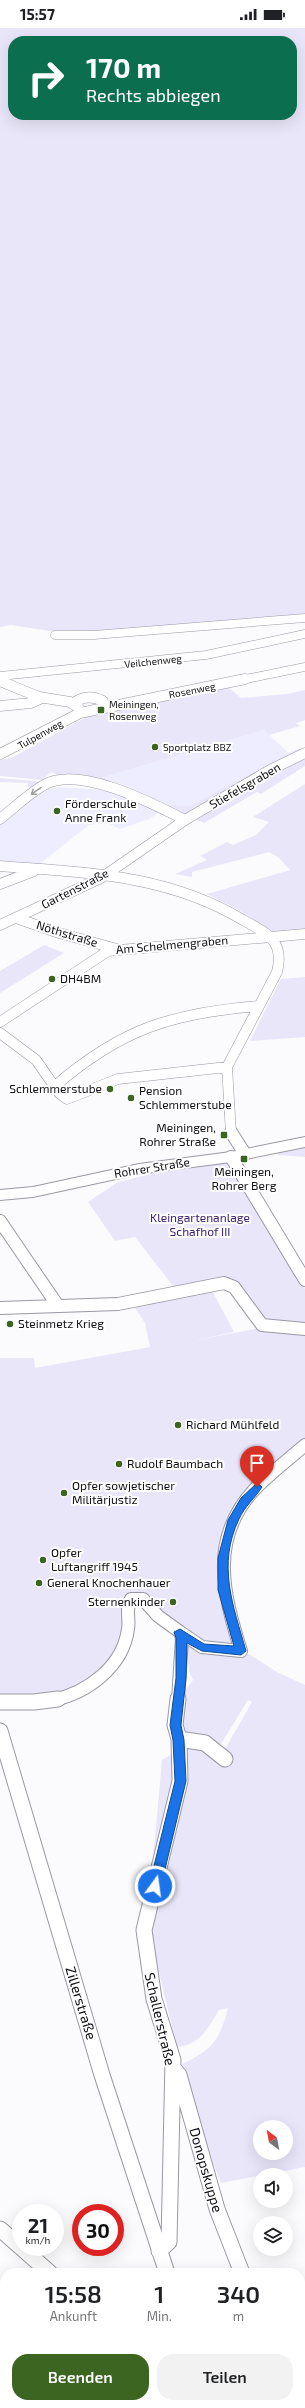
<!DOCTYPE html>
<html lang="de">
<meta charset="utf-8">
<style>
:root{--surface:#fff;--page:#f2f2f2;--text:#202124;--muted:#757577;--accent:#3c6521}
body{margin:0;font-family:"Exo 2",sans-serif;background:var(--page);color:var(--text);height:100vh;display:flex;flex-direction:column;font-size:15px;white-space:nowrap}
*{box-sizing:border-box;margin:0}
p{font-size:13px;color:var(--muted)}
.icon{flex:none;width:22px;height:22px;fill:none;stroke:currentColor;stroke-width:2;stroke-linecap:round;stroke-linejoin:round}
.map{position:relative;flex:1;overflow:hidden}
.drawer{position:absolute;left:0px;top:2240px;width:305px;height:140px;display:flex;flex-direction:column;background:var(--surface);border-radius:16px 16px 0 0;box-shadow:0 4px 16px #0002}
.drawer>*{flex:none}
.top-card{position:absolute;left:8px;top:8px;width:289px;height:84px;border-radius:16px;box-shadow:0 4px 16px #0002;background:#0b6e4f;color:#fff;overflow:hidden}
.needle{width:26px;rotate:328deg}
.fabs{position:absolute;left:253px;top:2092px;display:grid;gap:8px}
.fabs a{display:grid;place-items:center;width:40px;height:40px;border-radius:50%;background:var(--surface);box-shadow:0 4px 16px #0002;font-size:20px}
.speed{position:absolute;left:12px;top:2176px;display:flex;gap:8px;font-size:20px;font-weight:700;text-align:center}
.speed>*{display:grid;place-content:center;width:52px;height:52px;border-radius:50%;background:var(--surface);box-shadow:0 4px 16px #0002;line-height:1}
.speed small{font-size:10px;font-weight:400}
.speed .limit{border:6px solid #d22;background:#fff;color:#111}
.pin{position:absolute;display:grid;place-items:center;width:34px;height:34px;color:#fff;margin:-41px -17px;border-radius:50% 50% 50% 0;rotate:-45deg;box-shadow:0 0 4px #0007}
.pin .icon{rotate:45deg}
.me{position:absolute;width:44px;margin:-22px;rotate:14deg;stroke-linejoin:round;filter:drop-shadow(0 0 3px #0008)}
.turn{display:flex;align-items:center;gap:14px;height:84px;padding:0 12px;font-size:18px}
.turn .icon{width:52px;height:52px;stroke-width:2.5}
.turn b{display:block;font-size:28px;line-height:34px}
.eta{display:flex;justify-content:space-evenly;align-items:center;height:68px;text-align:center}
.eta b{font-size:24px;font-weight:600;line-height:28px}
.cta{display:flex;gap:8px;margin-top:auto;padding:8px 12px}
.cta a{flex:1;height:46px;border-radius:16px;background:var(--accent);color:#fff;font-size:16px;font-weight:600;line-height:46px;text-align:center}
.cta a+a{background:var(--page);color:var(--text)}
.status{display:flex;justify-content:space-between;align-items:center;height:28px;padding:0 20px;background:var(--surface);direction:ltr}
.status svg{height:11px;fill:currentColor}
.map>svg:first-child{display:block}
.built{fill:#eeecff}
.green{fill:#e9e6f9;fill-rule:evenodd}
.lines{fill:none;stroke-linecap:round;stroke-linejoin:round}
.street-far3-casing{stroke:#9a99a4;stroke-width:9}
.street-far2-casing{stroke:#9a99a4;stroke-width:11}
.street-far1-casing{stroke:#9a99a4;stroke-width:14}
.street-casing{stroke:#9a99a4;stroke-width:17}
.secondary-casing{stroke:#9a99a4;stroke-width:2}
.street-far3{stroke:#fff;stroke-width:8}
.street-far2{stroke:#fff;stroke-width:10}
.street-far1{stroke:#fff;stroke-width:12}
.street{stroke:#fff;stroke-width:15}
.secondary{fill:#fff;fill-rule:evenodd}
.oneway{stroke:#9f9fa1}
.route{fill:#1a73e8;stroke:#114b97}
.poi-dot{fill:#3c6521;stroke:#fff;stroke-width:1.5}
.labels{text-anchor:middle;stroke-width:4;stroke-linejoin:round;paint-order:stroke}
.far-street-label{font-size:10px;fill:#0f0f13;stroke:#fff}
.far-poi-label{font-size:10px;fill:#0f0f13;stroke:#fff;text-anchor:start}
.street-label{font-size:12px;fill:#0f0f13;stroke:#fff}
.poi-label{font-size:12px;fill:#0f0f13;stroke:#fff;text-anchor:start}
.park-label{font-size:12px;fill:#3c2373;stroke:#fff}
.near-street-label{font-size:14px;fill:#0f0f13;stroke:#fff}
</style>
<div class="status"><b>15:57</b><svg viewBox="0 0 49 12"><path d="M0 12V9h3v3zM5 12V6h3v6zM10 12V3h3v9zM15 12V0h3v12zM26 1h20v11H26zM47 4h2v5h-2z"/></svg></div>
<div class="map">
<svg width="305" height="2380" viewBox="0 0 305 2380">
<rect width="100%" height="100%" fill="#fbfbfd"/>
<path class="built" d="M264 702 290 726 190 778 160 776 114 755 94 752Z
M61 759 103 762 140 776 143 775 160 784 149 791 120 801 107 795 89 797 37 838 0 835V794L32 768 37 769 48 761Z"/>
<path class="green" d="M0 0H305V589L120 604H56L11 597 0 599ZM13 13H292V87H13Z
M228 659 241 670 287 666 305 662V692L296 695 300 698 269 707 264 702 94 752 59 748 51 744 42 752 0 748V732L11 730 92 686Z
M305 720V738L261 766 257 764 204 795 160 776 190 778 295 722Z
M0 750 35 753 39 755 36 759H28V755L0 754Z
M305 756V903L271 904 237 881 207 866 290 842 279 830 269 824 192 844V849L175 846 207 832 200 828 227 814 233 817 256 807 269 794 253 789Z
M44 917 64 925 0 965V943Z
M305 949V1009L250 1013 281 951Z
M305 1119V1129L278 1127 277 1124Z
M230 1134 305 1261V1298L267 1296 234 1255H208L234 1304 197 1312 260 1300 305 1303V1414L259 1453 219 1536 221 1567 234 1619 202 1618 137 1565 116 1624 105 1639 73 1663 0 1670V1330H34L35 1340 150 1319 145 1295 133 1277 180 1267 135 1209 115 1213 88 1174 118 1154 152 1146Z
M187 1615 220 1626H249L277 1644 305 1657V2139L221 2155 206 2117 182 2036C212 2022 220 2012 228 1980L219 1982C208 2000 200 2017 177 2019L152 1916 153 1888 141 1879 153 1832 162 1732 187 1717 225 1721 252 1674 248 1672 221 1716 180 1704 181 1668 193 1652 189 1643ZM260 2099H286V2125H260Z"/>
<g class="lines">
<g class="street-far3-casing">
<path id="street-far3" d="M55 607H94L305 590
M0 648 206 627 305 606
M241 652 305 639"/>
</g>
<g class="street-far2-casing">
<path id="street-far2" d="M0 653 39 669 70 674 79 680 80 685
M74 675C83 668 93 668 103 673L104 679
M0 678 31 675 42 670
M0 726 80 685 245 651
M0 791C14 780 28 766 44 757 79 737 152 775 185 792
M0 838C87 845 166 846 243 892 267 905 285 913 277 944L227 1039 231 1105
M0 856 34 843
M16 890 59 905 117 921
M0 897 101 850 185 792 270 742 305 725
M0 994 108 923 305 906
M0 1005 36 1032 59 1065 67 1071 118 1051 227 1039
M55 1058C121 1001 172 985 258 978"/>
</g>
<g class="street-far1-casing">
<path id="street-far1" d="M231 1104 245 1126
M231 1129 305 1252
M0 1193 58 1278
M0 1280 118 1276 224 1255 234 1259 262 1297 305 1301
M180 1604 202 1619 241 1623C223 1565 209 1511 254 1462 270 1445 288 1432 305 1417
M53 1672C87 1665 123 1639 128 1601 130 1591 125 1580 131 1571H143L158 1588 180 1604 182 1610 178 1672"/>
</g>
<g class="street-casing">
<path id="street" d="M0 1674H34L58 1671
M0 1703 102 2047 167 2245
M179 1711 205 1715 225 1731
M173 2040 179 2047 217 2181 242 2245
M0 2201 50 2245
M159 2223 169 2214 173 2032 154 1971 144 1902 180 1753 179 1711 175 1697 178 1671
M150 2375 156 2380
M293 2375 295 2380
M184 2380 189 2375"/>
</g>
<g class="secondary-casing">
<path id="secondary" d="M305 1109V1119L231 1134 139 1146 33 1169 0 1172V1162L33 1159 139 1136 231 1124Z"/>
</g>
<use href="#street-far3" class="street-far3"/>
<use href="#street-far2" class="street-far2"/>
<use href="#street-far1" class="street-far1"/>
<use href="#street" class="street"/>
<use href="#secondary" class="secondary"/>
</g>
<defs><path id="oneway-shaft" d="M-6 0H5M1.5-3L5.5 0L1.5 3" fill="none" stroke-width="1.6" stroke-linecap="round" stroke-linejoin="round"/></defs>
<use class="oneway" href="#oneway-shaft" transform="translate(36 763) rotate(145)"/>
<path class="route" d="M257 1455 262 1459C255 1470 245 1478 239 1491 217 1537 233 1577 246 1623L241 1627 202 1623 187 1615 186 1650 181 1697 184 1712 186 1753 161 1858 155 1862 149 1858 175 1753 173 1712 170 1697 176 1650V1610L174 1604 180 1601 204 1616 234 1618 218 1562V1530L228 1492 241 1470Z"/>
<g class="poi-dot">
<rect x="97" y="678" width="8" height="8" rx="2"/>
<circle cx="155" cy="719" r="4"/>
<circle cx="57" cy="783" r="4"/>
<circle cx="52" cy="951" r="4"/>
<circle cx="110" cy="1061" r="4"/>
<circle cx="131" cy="1070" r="4"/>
<rect x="220" y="1103" width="8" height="8" rx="2"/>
<rect x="240" y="1127" width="8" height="8" rx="2"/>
<circle cx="10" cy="1296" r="4"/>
<circle cx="178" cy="1397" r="4"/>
<circle cx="119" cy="1436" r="4"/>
<circle cx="64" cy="1465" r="4"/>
<circle cx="43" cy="1532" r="4"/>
<circle cx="39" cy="1555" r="4"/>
<circle cx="173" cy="1574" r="4"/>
</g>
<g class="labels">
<g class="far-street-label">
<text transform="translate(153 633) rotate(-6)" y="4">Veilchenweg</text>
<text transform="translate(192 662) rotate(-11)" y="4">Rosenweg</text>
<text transform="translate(40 706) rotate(-29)" y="4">Tulpenweg</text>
</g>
<g class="far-poi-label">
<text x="109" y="680">Meiningen,<tspan x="109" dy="12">Rosenweg</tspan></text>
<text x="163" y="723">Sportplatz BBZ</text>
</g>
<g class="street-label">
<text transform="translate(245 758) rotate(-30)" y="4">Stiefelsgraben</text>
<text transform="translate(75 861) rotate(-27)" y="4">Gartenstraße</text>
<text transform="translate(67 906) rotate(17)" y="4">Nöthstraße</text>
<text transform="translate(172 917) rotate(-5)" y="4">Am Schelmengraben</text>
<text transform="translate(152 1140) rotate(-9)" y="4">Rohrer Straße</text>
</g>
<g class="poi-label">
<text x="65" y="780">Förderschule<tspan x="65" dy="14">Anne Frank</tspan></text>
<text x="60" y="955">DH4BM</text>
<text x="102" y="1065" text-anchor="end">Schlemmerstube</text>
<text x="139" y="1067">Pension<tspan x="139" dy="14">Schlemmerstube</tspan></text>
<text x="216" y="1104" text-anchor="end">Meiningen,<tspan x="216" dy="14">Rohrer Straße</tspan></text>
<text x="244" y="1148" text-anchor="middle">Meiningen,<tspan x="244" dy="14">Rohrer Berg</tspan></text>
<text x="18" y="1300">Steinmetz Krieg</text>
<text x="186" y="1401">Richard Mühlfeld</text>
<text x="127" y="1440">Rudolf Baumbach</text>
<text x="72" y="1462">Opfer sowjetischer<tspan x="72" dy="14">Militärjustiz</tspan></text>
<text x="51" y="1529">Opfer<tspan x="51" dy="14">Luftangriff 1945</tspan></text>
<text x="47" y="1559">General Knochenhauer</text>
<text x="165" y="1578" text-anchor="end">Sternenkinder</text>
</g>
<g class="park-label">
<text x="200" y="1194">Kleingartenanlage<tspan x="200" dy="14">Schafhof III</tspan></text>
</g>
<g class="near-street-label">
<text transform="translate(81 1975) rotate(73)" y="5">Zillerstraße</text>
<text transform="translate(160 1991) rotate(77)" y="5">Schallerstraße</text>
<text transform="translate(206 2142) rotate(74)" y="5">Donopskuppe</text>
</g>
</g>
</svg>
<div class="fabs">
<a><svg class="needle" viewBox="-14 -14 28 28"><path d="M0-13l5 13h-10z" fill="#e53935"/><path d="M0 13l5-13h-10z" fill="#757577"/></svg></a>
<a><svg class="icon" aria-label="sound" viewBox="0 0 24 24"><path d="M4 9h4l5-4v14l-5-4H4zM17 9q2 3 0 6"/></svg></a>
<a><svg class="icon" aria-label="layers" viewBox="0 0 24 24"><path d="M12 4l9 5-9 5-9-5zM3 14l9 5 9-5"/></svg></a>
</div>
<div class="speed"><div>21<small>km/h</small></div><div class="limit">30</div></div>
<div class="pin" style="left:257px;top:1459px;background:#d93025"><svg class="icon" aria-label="arrive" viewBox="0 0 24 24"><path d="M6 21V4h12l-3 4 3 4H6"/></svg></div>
<svg class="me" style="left:155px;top:1858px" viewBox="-20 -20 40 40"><circle r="17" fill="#1a73e8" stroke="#fff" stroke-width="3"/><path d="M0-11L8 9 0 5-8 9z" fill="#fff"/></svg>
<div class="top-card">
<div class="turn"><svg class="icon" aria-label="right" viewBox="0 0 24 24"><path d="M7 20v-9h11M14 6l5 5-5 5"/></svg><div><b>170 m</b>Rechts abbiegen</div></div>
</div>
<section class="drawer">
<div class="eta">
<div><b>15:58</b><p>Ankunft</p></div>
<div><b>1</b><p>Min.</p></div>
<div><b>340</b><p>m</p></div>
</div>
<div class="cta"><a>Beenden</a><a>Teilen</a></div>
</section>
</div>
